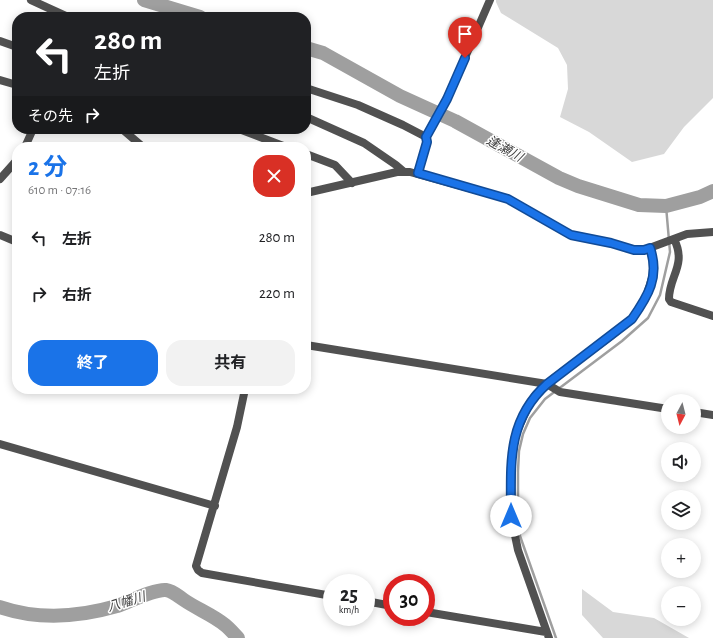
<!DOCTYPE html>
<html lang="ja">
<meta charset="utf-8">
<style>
:root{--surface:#fff;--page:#f2f2f2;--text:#202124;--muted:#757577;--accent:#1a73e8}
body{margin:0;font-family:"Alegreya Sans","Noto Sans JP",sans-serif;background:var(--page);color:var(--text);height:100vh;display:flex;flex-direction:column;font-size:15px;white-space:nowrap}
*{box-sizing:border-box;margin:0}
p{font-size:13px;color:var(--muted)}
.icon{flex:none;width:22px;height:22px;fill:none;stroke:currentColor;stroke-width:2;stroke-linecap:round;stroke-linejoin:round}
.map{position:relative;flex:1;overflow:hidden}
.side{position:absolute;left:12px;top:142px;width:299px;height:252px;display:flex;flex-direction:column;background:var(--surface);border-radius:16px;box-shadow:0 2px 10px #0003}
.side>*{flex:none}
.hud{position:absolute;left:12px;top:12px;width:299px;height:122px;border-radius:16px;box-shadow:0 2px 10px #0003;background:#202124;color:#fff;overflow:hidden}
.needle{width:26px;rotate:187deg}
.buttons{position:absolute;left:661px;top:394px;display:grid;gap:8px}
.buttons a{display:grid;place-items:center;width:40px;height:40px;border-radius:50%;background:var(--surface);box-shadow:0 2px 10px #0003;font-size:20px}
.speed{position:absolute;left:323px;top:574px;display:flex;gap:8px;font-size:20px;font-weight:700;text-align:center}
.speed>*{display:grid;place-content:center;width:52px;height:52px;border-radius:50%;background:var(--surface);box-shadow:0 2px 10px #0003;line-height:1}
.speed small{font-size:10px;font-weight:400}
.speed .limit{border:6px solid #d22;background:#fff;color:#111}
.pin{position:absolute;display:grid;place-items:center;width:34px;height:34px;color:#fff;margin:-41px -17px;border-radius:50% 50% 50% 0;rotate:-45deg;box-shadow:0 0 4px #0007}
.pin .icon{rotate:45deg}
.me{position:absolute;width:44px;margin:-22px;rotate:0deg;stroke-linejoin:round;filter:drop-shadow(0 0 3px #0008)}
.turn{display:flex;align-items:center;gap:14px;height:84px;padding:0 16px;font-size:18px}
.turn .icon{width:52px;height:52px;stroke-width:2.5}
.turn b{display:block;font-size:28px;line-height:34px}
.then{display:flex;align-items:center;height:38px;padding:0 16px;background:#0003;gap:8px;font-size:15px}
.round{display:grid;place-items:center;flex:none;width:42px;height:42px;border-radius:16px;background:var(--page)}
.head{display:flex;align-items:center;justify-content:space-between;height:68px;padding:0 16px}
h1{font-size:24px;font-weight:700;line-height:30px;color:var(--accent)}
.button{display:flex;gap:8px;margin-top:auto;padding:8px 16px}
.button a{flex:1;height:46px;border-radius:16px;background:var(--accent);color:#fff;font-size:16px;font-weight:700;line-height:46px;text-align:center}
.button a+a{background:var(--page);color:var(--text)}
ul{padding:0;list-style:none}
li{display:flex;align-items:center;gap:12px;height:56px;padding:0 16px}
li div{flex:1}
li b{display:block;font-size:15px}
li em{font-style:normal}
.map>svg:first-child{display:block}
.green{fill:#d8d8d8}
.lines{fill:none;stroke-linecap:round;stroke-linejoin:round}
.stream{stroke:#9f9f9f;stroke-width:2.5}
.river{stroke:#9f9f9f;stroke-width:14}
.street{stroke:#515151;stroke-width:8}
.route-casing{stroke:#114b97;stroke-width:10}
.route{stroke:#1a73e8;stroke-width:7}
.labels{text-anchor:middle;stroke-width:3;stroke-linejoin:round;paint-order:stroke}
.water-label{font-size:13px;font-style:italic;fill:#404040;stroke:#fff}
</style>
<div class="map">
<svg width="713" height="638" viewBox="0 0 713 638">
<rect width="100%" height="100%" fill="#fff"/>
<path class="green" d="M496 0H713V98L684 127 664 154 632 162 589 132 560 117 568 89 567 65 558 48 501 13 496 2Z
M582 589 613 612 654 618 689 638H603L582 615Z"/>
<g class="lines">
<path class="stream" d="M556 638 520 536 518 515V471L519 451 523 434 530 418 545 399 622 341 648 318 660 295 670 252 666 206"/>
<path class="river" d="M144 0 200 17
M306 48 323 53 400 96 455 121 559 178 578 186 639 205 666 206 700 197 713 191
M0 607C38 620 79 617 117 606 129 602 154 589 166 590 173 591 178 596 184 600 197 609 213 615 225 625 230 629 234 634 238 638"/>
<path class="street" d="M31 0 68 17
M0 41 17 47
M0 80 17 85
M306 88 358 105 403 125 426 137V145L418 173
M306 117 364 143 396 165 403 171
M122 129 143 147
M239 129 286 147
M426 137 447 99 490 0
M25 147 33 129
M306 154 335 165 352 183
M0 179 17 160
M306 193 397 172H410L508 199 571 235 611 243 634 250H644L687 234 713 232
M0 235 17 242
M674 239C687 265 669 276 669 299L671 302 713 316
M306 345 547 384 560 392 668 409
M245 389 237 427 196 566 198 570 202 573 332 596
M694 412 713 415
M0 444 215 506
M366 601 392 606
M426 612 546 632
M549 638 518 550 511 516 512 452 515 436 527 409 536 394 554 378 611 336 632 319 646 297 653 275 654 265 650 248"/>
</g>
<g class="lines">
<g class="route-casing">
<path id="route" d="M465 58 447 99 426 137 427 142 418 173 508 199 571 235 611 243 634 250H644L650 248C660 277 648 296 632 319L547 384C506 421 511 465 511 516"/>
</g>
<use href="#route" class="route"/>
</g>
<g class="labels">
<g class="water-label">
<text transform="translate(505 148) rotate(29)" y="5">逢瀬川</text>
<text transform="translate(126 601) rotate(-17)" y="5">八幡川</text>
</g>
</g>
</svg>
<div class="buttons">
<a><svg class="needle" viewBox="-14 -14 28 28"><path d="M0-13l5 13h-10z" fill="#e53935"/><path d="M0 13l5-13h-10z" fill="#757577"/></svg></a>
<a><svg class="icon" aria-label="sound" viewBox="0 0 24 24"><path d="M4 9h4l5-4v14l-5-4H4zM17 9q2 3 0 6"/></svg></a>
<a><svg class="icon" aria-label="layers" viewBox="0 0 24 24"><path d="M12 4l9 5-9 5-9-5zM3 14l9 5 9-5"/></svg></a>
<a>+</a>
<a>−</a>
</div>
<div class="speed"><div>25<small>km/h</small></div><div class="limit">30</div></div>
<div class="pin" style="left:465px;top:58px;background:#d93025"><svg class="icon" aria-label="arrive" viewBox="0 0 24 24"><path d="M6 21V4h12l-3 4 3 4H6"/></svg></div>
<svg class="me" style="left:511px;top:516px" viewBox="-20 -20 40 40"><circle r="19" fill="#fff"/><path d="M0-13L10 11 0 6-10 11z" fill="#1a73e8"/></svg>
<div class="hud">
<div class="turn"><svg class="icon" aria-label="left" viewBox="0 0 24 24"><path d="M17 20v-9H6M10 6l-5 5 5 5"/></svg><div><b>280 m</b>左折</div></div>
<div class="then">その先<svg class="icon" aria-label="right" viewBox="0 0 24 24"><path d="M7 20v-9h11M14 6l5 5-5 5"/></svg></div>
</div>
<section class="side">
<div class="head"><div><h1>2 分</h1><p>610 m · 07:16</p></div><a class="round" style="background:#d93025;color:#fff"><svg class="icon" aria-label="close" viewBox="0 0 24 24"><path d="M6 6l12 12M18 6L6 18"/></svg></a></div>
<ul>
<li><svg class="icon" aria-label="left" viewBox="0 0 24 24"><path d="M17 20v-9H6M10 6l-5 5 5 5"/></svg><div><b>左折</b></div><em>280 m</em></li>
<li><svg class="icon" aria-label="right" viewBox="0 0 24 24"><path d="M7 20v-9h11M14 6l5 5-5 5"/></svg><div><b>右折</b></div><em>220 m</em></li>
</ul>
<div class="button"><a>終了</a><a>共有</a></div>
</section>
</div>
